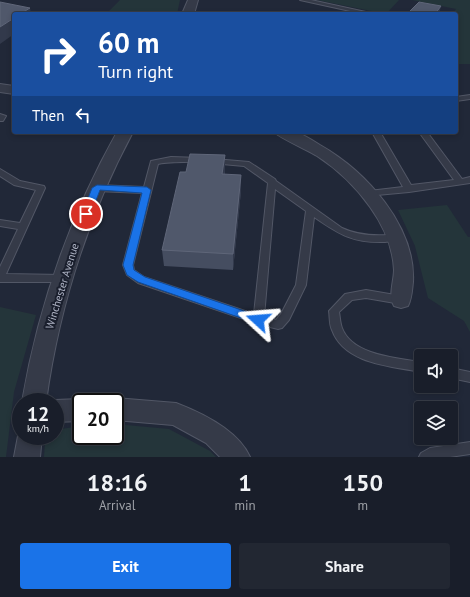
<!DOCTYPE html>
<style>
:root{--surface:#191e2a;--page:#222732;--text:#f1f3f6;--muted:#9fa2a8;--line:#373c47;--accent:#1a73e8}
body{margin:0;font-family:"PT Sans",sans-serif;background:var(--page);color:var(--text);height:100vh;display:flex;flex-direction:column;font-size:15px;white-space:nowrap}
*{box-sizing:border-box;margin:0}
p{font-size:13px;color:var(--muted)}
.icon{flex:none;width:22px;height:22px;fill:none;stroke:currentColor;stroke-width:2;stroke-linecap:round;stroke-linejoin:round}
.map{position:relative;height:457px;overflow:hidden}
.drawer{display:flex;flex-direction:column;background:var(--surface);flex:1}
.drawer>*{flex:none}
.banner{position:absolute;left:12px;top:12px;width:446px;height:122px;border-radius:4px;box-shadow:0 2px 6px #0003,0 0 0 1px var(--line);background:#1a4fa0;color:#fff;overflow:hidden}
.fabs{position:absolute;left:414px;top:349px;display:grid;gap:8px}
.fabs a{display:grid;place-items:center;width:44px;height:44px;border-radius:4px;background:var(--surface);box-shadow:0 2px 6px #0003,0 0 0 1px var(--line);font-size:20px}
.speed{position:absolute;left:12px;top:393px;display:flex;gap:8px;font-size:20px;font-weight:700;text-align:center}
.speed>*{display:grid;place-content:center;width:52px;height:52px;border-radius:50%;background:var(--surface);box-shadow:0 2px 6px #0003,0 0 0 1px var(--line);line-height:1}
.speed small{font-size:10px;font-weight:400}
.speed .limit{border:2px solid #111;border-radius:6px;background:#fff;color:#111}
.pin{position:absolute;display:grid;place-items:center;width:34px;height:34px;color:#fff;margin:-17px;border:2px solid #fff;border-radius:50%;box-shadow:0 1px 4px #0007}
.me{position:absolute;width:44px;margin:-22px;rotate:289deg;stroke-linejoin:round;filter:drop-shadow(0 0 3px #0008)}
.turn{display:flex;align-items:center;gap:14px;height:84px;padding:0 20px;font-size:18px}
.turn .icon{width:52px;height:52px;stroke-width:2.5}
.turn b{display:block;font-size:28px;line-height:34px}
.then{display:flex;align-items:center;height:38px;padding:0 20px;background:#0003;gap:8px;font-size:15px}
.eta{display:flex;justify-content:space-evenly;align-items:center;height:68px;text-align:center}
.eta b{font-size:24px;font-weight:600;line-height:28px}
.cta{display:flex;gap:8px;margin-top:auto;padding:8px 20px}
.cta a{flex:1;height:46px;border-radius:4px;background:var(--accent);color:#fff;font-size:16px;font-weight:600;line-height:46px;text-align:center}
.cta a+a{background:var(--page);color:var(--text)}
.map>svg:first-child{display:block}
.green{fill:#24353a}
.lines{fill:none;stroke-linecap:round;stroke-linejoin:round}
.service-casing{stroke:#525766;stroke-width:2}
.minor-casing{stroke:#525766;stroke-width:2}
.service{fill:#353a48;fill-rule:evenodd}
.minor{fill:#353a48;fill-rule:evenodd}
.wall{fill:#454d60}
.shaded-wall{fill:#32394b}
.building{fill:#50586b;stroke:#5f6679}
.route{fill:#1a73e8;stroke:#114b97}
.labels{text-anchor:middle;stroke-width:4;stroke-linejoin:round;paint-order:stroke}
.street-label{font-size:11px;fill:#afb4c5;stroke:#1a1f2d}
</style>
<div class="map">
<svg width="470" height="457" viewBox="0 0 470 457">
<rect width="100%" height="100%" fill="#212838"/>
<path class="green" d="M120 0H180L177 14H106Z
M317 0H399L386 14Z
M412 0H470V64H456V14H452L456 9Z
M447 205 468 237H470V332L464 321 428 298 415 246 398 210Z
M0 307 36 315 14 392 6 457H0Z
M115 424 169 429 210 451 216 457H44L45 442 52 436H55V433L61 429 81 426V436H115Z"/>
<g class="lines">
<g class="service-casing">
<path id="service" d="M300 0H311L375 14H364Z
M470 95V99L456 101V97Z
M0 114 6 116 3 121H0Z
M372 132H380L411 185 454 180 419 132H427L462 179 470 177V183L409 192 366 196 365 194 366 192 369 191 403 187Z
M171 157 201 158 205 160C201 163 169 161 158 164L133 265 134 270 144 277 254 314 268 183 244 166 211 163 210 161 214 159 249 162 275 179 276 181 342 228C357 235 372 236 388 235 393 235 397 234 400 238 396 242 390 241 385 242 353 243 340 235 314 217L306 285 289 320 282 328 278 329 258 324 138 283 127 275 123 265 142 193 97 191 93 188 97 185 144 187 151 161ZM275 189 306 211 296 285 281 314 276 320 264 317Z
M0 169 20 181 44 186 45 188 6 274 62 275 65 276 67 279 65 282H0V267L18 229 0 226V220L20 223 36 190 14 185 0 176Z
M366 290 401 296 405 297 406 300 405 303 401 304 366 298 352 300 339 312C340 317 340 323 342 328 352 355 396 358 421 362V372C391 366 344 364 332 330 329 324 330 317 329 311L345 294Z
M451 368 470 372V382L451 378Z
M470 442V454L450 457H419L421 453 430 448Z"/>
</g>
<g class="minor-casing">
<path id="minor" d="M188 0H198L194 14H182Z
M0 84 14 86V94L0 92Z
M117 132H133C88 216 59 307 46 402H22C38 307 70 216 117 132Z
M274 132C281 132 289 131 296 132 304 135 312 140 320 145 366 171 416 226 413 282 412 290 412 298 408 306L401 308 394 306C388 295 394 281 394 270 393 248 383 225 370 207 356 187 337 169 317 156 309 151 278 137 274 132Z
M115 398 176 403C202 413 238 430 250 457H220L206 443 173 425 115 420V402H106Z
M81 399 88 402H81V421L55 422V402H50L55 400Z
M21 429V436H42L40 457H14L18 436Z"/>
</g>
<use href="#service" class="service"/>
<use href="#minor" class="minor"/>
</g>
<path class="wall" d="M410 11 439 13V14H410Z
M225 171V174L241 191 233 270 164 266 162 250 186 172Z"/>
<path class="shaded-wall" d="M441 6 439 14H435Z
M30 8 31 14H20Z
M14 18V34L0 44V27Z
M225 155V171L223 190 222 174Z
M241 175V191L233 270V254Z"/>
<path class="building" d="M0 2 30 8 20 14H14V18L0 27Z
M419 2 441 6 435 14H421L410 11Z
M190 154 225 155 222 174 241 175 233 254 162 250 180 172H186Z"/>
<path class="route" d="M97 185 147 187 151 190 133 265 134 270 145 277 262 317 263 320 262 323 258 324 138 282 127 275 123 265 142 193 100 190 90 216H83L82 214 92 188Z"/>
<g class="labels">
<g class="street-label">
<text transform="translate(62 286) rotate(-73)" y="4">Winchester Avenue</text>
</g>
</g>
</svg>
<div class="fabs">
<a><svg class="icon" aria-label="sound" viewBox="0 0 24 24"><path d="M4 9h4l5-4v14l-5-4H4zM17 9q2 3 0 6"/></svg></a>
<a><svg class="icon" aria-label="layers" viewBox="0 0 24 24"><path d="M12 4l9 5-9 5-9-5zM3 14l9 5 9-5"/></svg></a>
</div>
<div class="speed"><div>12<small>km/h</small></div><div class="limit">20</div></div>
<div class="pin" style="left:86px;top:214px;background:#d93025"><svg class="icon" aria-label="arrive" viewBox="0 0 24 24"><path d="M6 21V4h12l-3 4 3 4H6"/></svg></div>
<svg class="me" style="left:258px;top:320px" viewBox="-20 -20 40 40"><path d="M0-17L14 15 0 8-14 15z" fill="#1a73e8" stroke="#fff" stroke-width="4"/></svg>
<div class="banner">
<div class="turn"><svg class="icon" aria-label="right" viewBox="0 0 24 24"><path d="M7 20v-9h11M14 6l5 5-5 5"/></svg><div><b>60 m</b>Turn right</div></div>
<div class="then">Then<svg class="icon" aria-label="left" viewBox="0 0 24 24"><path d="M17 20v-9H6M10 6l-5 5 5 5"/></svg></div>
</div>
</div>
<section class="drawer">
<div class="eta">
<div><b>18:16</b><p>Arrival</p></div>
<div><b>1</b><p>min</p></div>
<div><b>150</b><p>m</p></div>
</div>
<div class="cta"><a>Exit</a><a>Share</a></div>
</section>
